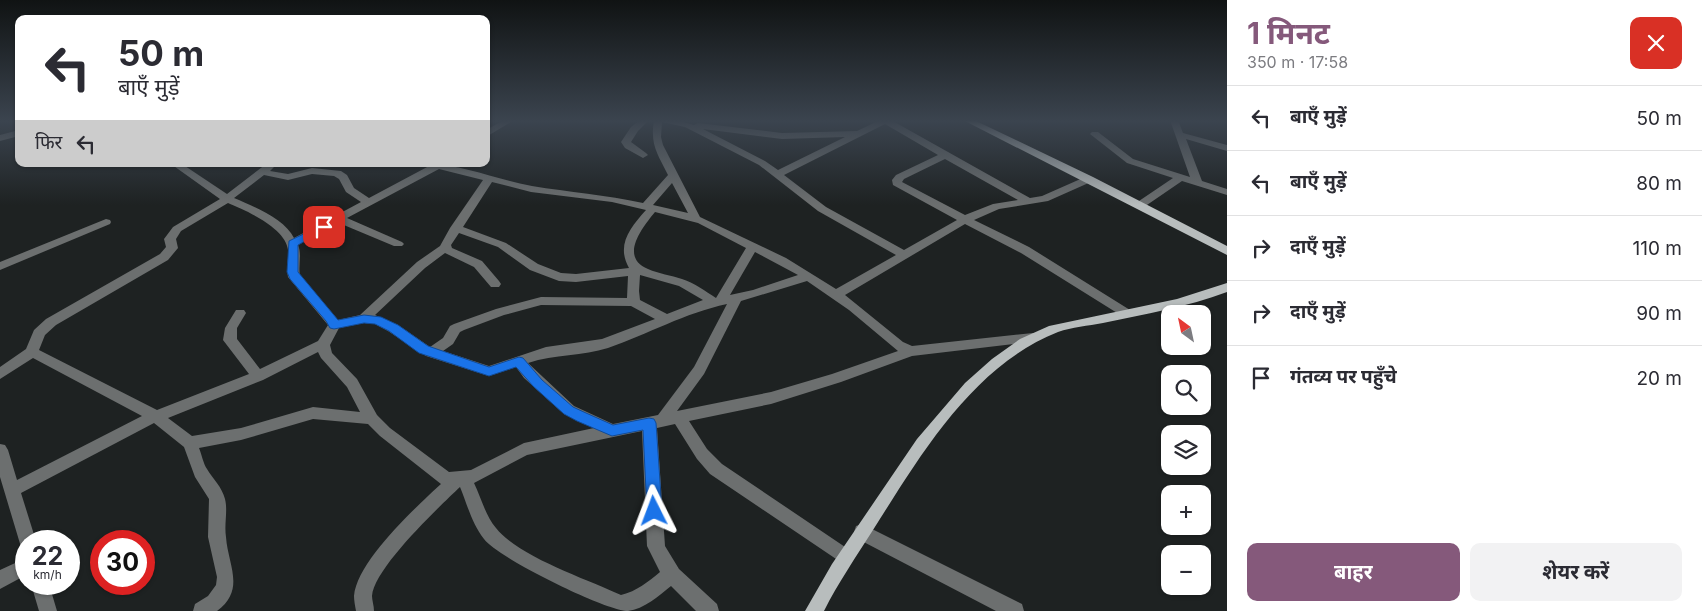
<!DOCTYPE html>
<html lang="hi">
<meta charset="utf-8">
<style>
:root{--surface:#fff;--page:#f2f2f3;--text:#2b2b33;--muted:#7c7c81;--line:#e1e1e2;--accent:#85597b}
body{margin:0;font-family:Inter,"Noto Sans Devanagari",sans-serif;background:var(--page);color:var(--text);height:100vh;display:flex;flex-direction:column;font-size:19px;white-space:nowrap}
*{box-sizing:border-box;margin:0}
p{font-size:16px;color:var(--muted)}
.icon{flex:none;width:28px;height:28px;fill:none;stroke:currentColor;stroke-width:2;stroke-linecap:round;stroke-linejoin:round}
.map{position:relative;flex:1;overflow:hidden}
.panel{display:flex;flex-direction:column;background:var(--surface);width:475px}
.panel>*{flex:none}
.guide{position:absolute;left:15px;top:15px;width:475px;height:152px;border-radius:10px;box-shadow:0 1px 4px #0004;background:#fff;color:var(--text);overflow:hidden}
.needle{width:32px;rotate:327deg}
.tools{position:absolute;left:1161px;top:305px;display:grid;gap:10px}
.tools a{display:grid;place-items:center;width:50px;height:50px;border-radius:10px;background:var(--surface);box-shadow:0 1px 4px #0004;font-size:25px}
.speed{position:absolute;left:15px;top:530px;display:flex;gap:10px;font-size:25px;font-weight:700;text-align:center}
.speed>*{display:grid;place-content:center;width:65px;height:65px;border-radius:50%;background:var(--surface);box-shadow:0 1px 4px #0004;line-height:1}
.speed small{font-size:12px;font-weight:400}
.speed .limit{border:8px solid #d22;background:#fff;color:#111}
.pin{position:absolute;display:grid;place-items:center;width:42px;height:42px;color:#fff;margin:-21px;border-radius:10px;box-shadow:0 2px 8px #0006}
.me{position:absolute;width:55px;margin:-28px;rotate:357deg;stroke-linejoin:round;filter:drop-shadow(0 0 4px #0008)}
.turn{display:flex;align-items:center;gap:18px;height:105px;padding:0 20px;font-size:22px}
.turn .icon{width:65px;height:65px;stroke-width:2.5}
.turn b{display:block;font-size:35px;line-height:42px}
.then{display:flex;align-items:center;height:48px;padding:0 20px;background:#0003;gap:10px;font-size:19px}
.round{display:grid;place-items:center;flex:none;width:52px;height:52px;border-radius:10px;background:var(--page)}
.head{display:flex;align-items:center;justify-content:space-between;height:85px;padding:0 20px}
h1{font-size:30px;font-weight:700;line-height:38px;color:var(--accent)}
.button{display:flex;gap:10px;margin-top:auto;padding:10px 20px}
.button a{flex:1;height:58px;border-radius:10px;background:var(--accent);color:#fff;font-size:20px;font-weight:700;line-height:58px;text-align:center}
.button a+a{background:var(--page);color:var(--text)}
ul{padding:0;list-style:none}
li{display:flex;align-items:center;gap:15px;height:65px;padding:0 20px;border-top:1px solid var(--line)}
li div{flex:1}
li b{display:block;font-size:19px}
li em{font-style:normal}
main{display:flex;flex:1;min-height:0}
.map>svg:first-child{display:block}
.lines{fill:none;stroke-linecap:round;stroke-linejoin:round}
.street{fill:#6c6f6f;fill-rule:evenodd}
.primary{fill:#b8bdbd;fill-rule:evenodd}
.route{fill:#1a73e8;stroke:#114b97}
</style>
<main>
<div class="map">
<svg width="1227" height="611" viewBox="0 0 1227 611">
<rect width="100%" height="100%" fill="#1e2222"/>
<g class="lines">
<path class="street" d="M504 120H514L486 137V130Z
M640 120H649L638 131 631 142 646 153 648 155 643 158 625 148 621 142 631 127Z
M654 120H676L694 125 698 123 782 133 857 131 880 120H891L1030 198 1042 196 1085 177H1093V181L1048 201 999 209 974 220 1029 247 1130 310 1132 313 1130 316H1122L1021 253 965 224 845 295 903 342 912 346 1033 333 1038 335 1040 338 1038 341 912 356 841 382 771 404 689 421 707 449 722 464 851 551 854 557 851 563 845 565 710 474 697 459 675 424 657 428 665 546 679 569 717 604 719 611H696L671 586C659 596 644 609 628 611 606 611 498 558 484 539 472 524 467 504 460 487 439 507 374 568 372 596 372 600 374 606 374 611H356C355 606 354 600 354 596 357 561 416 507 441 484L380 436 368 424 313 419 241 440 199 448C202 455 203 463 207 469 213 479 222 487 225 499 228 511 224 524 226 537 228 565 246 590 217 611H193L195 604 208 596 216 585 217 577 208 537 209 499 195 477 184 447 154 423 21 493 36 541H26V549L21 547 0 477V444L5 445 8 450 17 480 142 416 33 358 0 379V367L26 349 34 330 46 319 160 254 166 247 164 239 173 227 220 199 171 164H182L227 194 266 164H277L270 171 288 174 312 168 341 171 347 175 354 188 369 198 429 166 427 164C463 164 497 180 532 186 569 192 606 195 643 203L668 175C657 153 650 145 654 120ZM662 122 685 127 759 165 818 211 896 255 836 289 786 258 700 217 663 145 661 137ZM885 124 938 155 896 175 892 180 893 185 957 220 904 250 826 207 784 175ZM703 129 782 139 845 137 778 170 765 161ZM945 159 1018 200 993 204 965 215 902 182 904 179ZM439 169 483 180 450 228 440 246 417 262 360 315 338 320 300 276C298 266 302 254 298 245L339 223 394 246H402L404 244 402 242 347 218ZM312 174 334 176 339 179 346 192 361 202 294 238C285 219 253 206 234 198L264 175 288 180ZM492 182 531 192 612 202 646 210C630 228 616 245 629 268L576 274 561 273 538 264 506 243 463 227ZM672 183 688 213 653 205ZM228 203C245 210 286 228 288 250 289 259 286 267 288 277L328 325 318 341 260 369 237 339V328L246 313 244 310H236L225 328 223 340 249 374 157 410 39 350 45 335 56 325 168 260 178 248 176 239 181 231ZM655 212 698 223 746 248 716 298C705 291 695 283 682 279 671 275 659 274 648 269 619 257 642 228 655 212ZM459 233 498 247 530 270 559 281 576 282 628 276 627 298 541 297 496 309 454 324 450 326 443 338 430 347 398 325 375 315 425 268 445 253 474 267 491 287H499L501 284 499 281 482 261 452 248 451 245ZM755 252 798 275 753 290 730 295ZM640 275 679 286 703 300 667 314 640 300 639 291ZM807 281 849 310 898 351 832 374 771 392 677 411 704 374 741 301ZM727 304 694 367 658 415 613 424 574 406 528 363C555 354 583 356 608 348 648 334 685 313 727 304ZM541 305 631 306 655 319 602 339 546 347 489 366 443 351 453 344 460 332 464 330 504 315ZM364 323 375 324 388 331 426 356 489 376 516 367 524 378 564 414 594 428 524 443 471 470 449 472 390 428 377 415 357 379 332 353 330 345 339 328ZM318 352 321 358 347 387 360 412 313 407 241 428 192 436 168 418 263 380ZM642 431 647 546 660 572C648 582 637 591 621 595 587 579 519 557 496 528 485 515 481 497 474 483L527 455Z
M1170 120H1178L1183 133 1227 145V151L1186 139 1202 181 1227 189V195L1182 181 1144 207H1136L1135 205 1136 203 1173 178 1127 163 1090 134 1092 132H1098L1133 159 1190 177Z
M19 130V136L0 141V135Z
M106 219 110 220 111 222 110 224 0 270V262Z
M862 524 1022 604 1024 611H996L856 538 854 532 856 526Z
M26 558V575L0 589V570Z
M31 584H49L57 611H39Z"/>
<path class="primary" d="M963 120H974L1093 177 1227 246V255Z
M1227 283V292C1187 307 1145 314 1103 323 1088 326 1072 327 1058 332 972 366 920 456 873 530 856 557 838 583 824 611H805L832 564 917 439 965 383 992 359 1020 339 1049 326 1177 299Z"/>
</g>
<linearGradient id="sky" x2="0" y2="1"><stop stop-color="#101313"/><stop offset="0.59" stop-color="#3b444f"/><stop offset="1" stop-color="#3b444f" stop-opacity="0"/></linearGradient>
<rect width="1227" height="205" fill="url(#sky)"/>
<path class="route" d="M324 224 327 225V229L298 245V272L338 320 364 315 381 317 398 325 428 346 489 367 519 357 523 358 542 380 573 407 586 413 613 425 649 418 654 419 656 423 662 511 659 516 654 518 649 516 647 511 643 430 612 436 577 421 564 414 533 386 516 367 489 376 419 353 389 331 375 324 364 323 334 329 330 328 326 321 290 279 287 272 289 241Z"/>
</svg>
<div class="tools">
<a><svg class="needle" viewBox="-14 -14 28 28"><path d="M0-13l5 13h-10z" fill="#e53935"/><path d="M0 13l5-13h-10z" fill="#7c7c81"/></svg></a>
<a><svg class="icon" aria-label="search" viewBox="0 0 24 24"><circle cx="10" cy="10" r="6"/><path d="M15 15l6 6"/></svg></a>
<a><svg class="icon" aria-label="layers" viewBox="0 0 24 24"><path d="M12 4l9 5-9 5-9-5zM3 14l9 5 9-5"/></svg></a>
<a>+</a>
<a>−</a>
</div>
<div class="speed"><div>22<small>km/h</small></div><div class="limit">30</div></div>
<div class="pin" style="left:324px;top:227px;background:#d93025"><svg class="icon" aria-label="arrive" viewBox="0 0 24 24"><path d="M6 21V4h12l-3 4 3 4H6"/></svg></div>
<svg class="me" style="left:654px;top:511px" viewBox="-20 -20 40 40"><path d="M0-17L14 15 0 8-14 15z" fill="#1a73e8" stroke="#fff" stroke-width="4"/></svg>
<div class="guide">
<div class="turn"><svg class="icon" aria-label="left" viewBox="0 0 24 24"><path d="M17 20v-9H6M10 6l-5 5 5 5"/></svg><div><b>50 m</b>बाएँ मुड़ें</div></div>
<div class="then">फिर<svg class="icon" aria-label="left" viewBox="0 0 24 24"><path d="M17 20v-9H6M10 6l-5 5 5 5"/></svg></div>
</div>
</div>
<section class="panel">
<div class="head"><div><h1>1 मिनट</h1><p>350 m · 17:58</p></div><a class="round" style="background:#d93025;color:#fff"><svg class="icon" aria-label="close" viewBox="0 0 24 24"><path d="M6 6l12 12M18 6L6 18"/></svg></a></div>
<ul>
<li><svg class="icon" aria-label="left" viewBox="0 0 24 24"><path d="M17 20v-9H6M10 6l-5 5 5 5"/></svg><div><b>बाएँ मुड़ें</b></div><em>50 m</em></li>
<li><svg class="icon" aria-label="left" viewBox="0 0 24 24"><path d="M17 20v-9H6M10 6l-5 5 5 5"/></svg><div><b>बाएँ मुड़ें</b></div><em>80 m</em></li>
<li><svg class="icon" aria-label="right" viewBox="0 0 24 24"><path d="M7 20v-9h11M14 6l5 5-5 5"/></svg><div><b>दाएँ मुड़ें</b></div><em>110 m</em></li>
<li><svg class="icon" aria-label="right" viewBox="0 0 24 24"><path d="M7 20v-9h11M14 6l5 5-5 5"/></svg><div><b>दाएँ मुड़ें</b></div><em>90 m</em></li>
<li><svg class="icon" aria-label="arrive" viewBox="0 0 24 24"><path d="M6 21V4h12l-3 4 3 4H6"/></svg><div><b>गंतव्य पर पहुँचे</b></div><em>20 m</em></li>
</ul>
<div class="button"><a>बाहर</a><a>शेयर करें</a></div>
</section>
</main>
